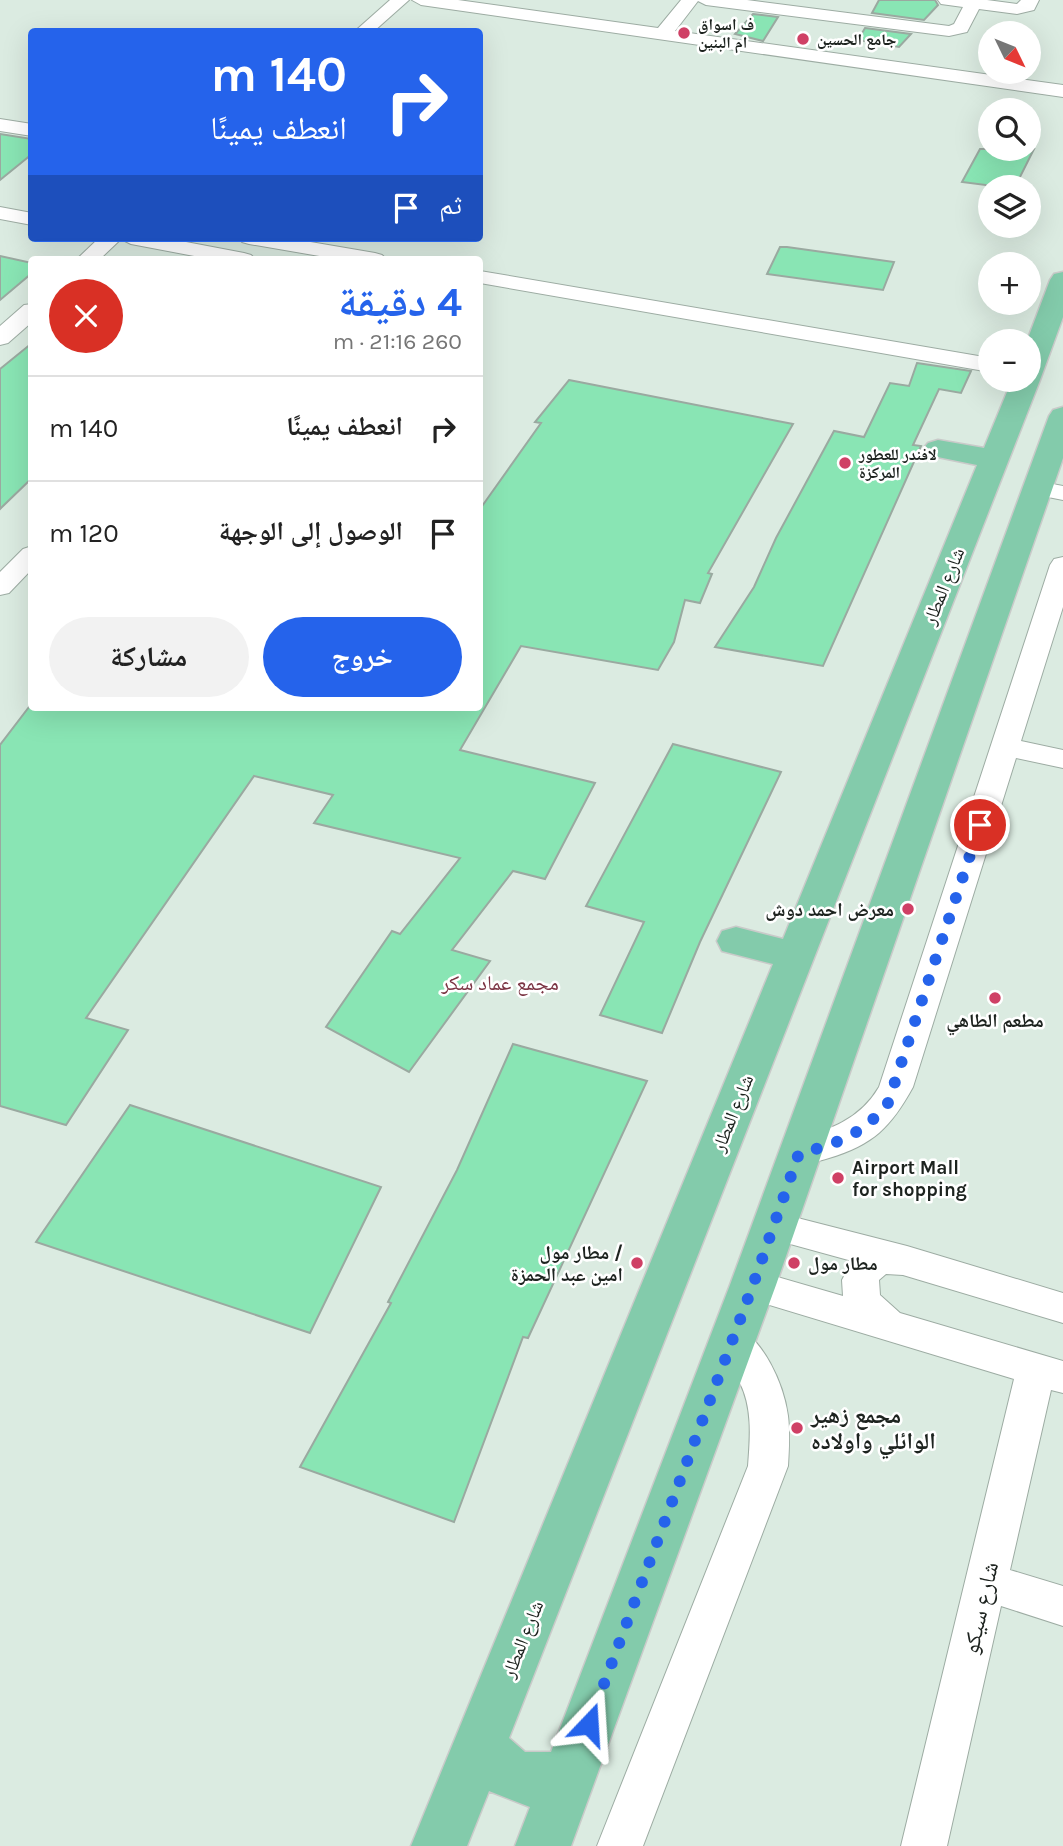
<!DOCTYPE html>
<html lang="ar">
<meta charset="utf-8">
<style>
:root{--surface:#fff;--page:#f2f2f2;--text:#222;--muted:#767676;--line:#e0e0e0;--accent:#2563eb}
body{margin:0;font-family:Karla,"Noto Naskh Arabic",sans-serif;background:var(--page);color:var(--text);direction:rtl;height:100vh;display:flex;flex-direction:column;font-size:26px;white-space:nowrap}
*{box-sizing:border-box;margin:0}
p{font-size:23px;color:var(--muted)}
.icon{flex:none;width:38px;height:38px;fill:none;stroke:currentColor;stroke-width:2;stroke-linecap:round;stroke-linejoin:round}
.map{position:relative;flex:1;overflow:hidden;direction:ltr}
.details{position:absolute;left:28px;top:256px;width:455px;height:455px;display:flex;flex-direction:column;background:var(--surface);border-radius:7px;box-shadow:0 7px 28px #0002;direction:rtl}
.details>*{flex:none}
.guide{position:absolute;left:28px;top:28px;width:455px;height:214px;border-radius:7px;box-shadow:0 7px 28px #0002;direction:rtl;background:#2563eb;color:#fff;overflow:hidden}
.needle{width:46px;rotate:133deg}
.fabs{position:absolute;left:978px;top:21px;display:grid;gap:14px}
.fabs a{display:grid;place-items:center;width:63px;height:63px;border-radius:50%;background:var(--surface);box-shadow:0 7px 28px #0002;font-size:35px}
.pin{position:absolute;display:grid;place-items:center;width:60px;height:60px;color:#fff;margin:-30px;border:4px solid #fff;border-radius:50%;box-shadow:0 2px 7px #0007}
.me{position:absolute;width:77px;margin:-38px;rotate:20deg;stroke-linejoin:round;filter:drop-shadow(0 0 5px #0008)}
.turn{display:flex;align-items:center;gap:24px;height:147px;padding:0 21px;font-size:32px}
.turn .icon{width:91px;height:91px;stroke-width:2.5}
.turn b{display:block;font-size:49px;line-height:60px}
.then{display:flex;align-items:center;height:66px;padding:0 21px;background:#0003;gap:14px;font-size:26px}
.round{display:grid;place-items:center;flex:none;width:74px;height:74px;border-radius:37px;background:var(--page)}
.overview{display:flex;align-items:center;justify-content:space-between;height:119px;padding:0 21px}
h1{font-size:42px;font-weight:700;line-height:52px;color:var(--accent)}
.button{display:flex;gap:14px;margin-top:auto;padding:14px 21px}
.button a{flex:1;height:80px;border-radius:42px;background:var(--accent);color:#fff;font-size:28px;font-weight:700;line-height:80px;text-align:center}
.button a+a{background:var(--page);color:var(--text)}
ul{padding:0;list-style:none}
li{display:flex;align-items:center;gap:21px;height:105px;padding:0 21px;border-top:2px solid var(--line)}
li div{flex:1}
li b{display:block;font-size:26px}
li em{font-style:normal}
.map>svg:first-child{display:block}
.building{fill:#89e5b4;stroke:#9aa9a0;stroke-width:2}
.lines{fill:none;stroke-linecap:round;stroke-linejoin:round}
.minor-casing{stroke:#9daca3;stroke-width:2}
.major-casing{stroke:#c9cac9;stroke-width:3}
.minor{fill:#fff;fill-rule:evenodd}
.major{fill:#83cbab;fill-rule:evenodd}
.route{stroke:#2563eb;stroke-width:12;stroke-dasharray:0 21.6}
.poi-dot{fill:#cf4065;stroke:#fff;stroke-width:2.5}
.labels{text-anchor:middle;stroke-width:5;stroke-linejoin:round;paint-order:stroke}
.far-poi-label{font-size:16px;font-weight:bold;fill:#1d231f;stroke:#fff;text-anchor:start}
.street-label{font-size:19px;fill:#1d231f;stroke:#fff}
.poi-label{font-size:19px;font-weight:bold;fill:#1d231f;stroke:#fff;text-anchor:end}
.neighbourhood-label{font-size:21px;fill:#7b3443;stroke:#fff}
.near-poi-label{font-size:23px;font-weight:bold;fill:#1d231f;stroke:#fff;text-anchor:start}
.near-street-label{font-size:23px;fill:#1d231f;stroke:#fff}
</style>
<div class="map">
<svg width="1063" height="1846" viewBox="0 0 1063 1846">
<rect width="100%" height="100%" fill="#dbebe1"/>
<path class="building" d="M879 0H935L938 5 924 20 872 13Z
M753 14 778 17 763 41 735 34Z
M865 28 911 34 899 47 858 40Z
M0 134 32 139V154L0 180Z
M980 149H1034L1019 179 1006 177 1001 187 962 182Z
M780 247H787L894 262 883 290 767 274Z
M0 256 32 263V273L0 300Z
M32 343V478L0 509V369Z
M917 363 971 371 961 393 939 389 913 445 921 446 823 666 715 647 754 587 776 538 834 431 864 437 890 383 909 386Z
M569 380 793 424 708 573 712 574 700 603 685 600 674 642 658 670 521 646 460 750 595 783 545 879 513 871 452 950 490 961 409 1072 326 1027 392 931 400 934 460 858 314 823 333 795 254 776 86 1018 128 1030 66 1125 0 1106V745L29 707H480V509L541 423 535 422Z
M673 744 781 772 700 942 662 1033 600 1015 644 922 586 906Z
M513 1044 647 1081 528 1338 523 1337 454 1522 300 1467 391 1303 388 1302 457 1170Z
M130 1105 381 1187 310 1333 36 1242Z"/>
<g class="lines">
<g class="minor-casing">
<path id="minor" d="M390 0H409L373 32H354Z
M412 0H458L658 28 681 0H747L949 26 954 24 963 7 941 4 938 0H987L1017 4 1021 0H1039L1034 10 1017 14 979 9 967 32 949 36 706 5 698 1 675 31 1063 85V97L421 5Z
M0 119 32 124V136L0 131Z
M0 207 32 213V225L0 219Z
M99 238H165L244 253 251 255 255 259H210L131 244 121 239 100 259H77Z
M239 238H287L375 253 382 255 386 259H337L249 244 242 242Z
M480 271 990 358V372L480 283Z
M32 304V322L8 343 0 345V326L24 305Z
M1037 481 1063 486V500L1028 493 1025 488 1028 483Z
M32 546V569L9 593 0 595V572L23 549Z
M1063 557V607L1021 741 1063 750V768L1016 758 913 1087C891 1127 873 1145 829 1158 813 1163 802 1166 787 1162L781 1152 787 1142C824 1131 858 1123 879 1087L1050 565 1054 559Z
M774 1212 907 1246 1063 1293V1323L903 1275 886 1274 879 1280 880 1295 900 1313 1063 1361V1393L1051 1390 1010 1570 1063 1586V1626L1001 1606 947 1846H901L1014 1379 740 1296 734 1285 740 1274 753 1270 843 1296 842 1280 852 1261 761 1236 756 1226 761 1216Z
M732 1325C763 1336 784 1385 788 1416 790 1433 789 1449 788 1466L643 1846H597L748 1466C750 1439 753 1409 740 1383 732 1368 721 1356 713 1341L719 1330Z"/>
</g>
<g class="major-casing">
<path id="major" d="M1063 272V317L1040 380 509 1738 525 1752H551L730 1285 1049 416 1053 410 1063 407V458L776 1285 571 1846H515L530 1807 489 1791 467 1846H411L773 964 722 951 717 941 722 931 736 927 783 939 977 465 928 455 923 449 928 443 938 440 984 448 1012 380H1029V341H1027L1050 280 1054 274Z"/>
</g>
<use href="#minor" class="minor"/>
<use href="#major" class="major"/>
</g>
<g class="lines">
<path class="route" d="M589 1724 753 1285 799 1153C836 1145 865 1133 888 1103L980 825"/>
</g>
<g class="poi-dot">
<circle cx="684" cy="33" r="7"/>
<circle cx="803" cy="39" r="7"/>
<circle cx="845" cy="463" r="7"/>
<circle cx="908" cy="909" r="7"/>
<circle cx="995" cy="998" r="7"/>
<circle cx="838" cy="1178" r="7"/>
<circle cx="637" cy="1263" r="7"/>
<circle cx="794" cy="1263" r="7"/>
<circle cx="797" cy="1428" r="7"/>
</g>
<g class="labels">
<g class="far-poi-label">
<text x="698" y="30">ف اسواق<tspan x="698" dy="18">ام البنين</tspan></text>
<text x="817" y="45">جامع الحسين</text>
<text x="859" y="460">لافندر للعطور<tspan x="859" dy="18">المركزة</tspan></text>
</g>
<g class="street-label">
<text transform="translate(943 586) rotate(-68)" y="7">شارع المطار</text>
<text transform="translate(732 1113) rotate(-68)" y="7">شارع المطار</text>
<text transform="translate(522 1639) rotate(-68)" y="7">شارع المطار</text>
</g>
<g class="poi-label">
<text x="894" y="916">معرض احمد دوش</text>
<text x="995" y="1027" text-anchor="middle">مطعم الطاهي</text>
<text x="852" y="1174" text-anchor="start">Airport Mall<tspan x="852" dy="22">for shopping</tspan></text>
<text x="623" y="1259">مطار مول /<tspan x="623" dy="22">امين عبد الحمزة</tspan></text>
<text x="808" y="1270" text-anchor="start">مطار مول</text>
</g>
<g class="neighbourhood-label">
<text x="500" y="990">مجمع عماد سكر</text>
</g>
<g class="near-poi-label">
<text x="811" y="1423">مجمع زهير<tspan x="811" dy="26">الوائلي واولاده</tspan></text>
</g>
<g class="near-street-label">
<text transform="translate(980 1608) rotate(-77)" y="8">شارع سيكو</text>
</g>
</g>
</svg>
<div class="fabs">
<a><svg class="needle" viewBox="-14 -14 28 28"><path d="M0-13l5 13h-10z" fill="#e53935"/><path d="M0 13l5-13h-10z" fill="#767676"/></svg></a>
<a><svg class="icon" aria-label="search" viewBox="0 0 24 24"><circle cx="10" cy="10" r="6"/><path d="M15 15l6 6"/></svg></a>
<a><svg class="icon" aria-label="layers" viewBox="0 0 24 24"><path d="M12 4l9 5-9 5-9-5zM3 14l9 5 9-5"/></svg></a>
<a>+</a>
<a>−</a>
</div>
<div class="pin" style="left:980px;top:825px;background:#d93025"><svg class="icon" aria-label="arrive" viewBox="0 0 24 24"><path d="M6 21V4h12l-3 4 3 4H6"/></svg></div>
<svg class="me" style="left:589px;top:1724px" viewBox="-20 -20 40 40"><path d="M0-17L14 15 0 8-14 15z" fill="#2563eb" stroke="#fff" stroke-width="4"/></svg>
<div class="guide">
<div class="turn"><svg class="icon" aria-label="right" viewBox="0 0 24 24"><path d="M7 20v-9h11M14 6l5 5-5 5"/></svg><div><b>140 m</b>انعطف يمينًا</div></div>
<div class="then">ثم<svg class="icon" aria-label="arrive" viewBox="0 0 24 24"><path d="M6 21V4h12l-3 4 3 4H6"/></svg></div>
</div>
<section class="details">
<div class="overview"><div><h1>4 دقيقة</h1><p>260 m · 21:16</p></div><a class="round" style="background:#d93025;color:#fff"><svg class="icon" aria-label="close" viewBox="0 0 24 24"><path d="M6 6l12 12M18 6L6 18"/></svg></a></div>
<ul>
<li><svg class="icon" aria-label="right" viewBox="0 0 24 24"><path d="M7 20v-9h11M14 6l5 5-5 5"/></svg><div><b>انعطف يمينًا</b></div><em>140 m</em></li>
<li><svg class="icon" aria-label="arrive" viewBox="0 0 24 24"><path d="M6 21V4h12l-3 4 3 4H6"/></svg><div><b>الوصول إلى الوجهة</b></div><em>120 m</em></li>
</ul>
<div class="button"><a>خروج</a><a>مشاركة</a></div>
</section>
</div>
